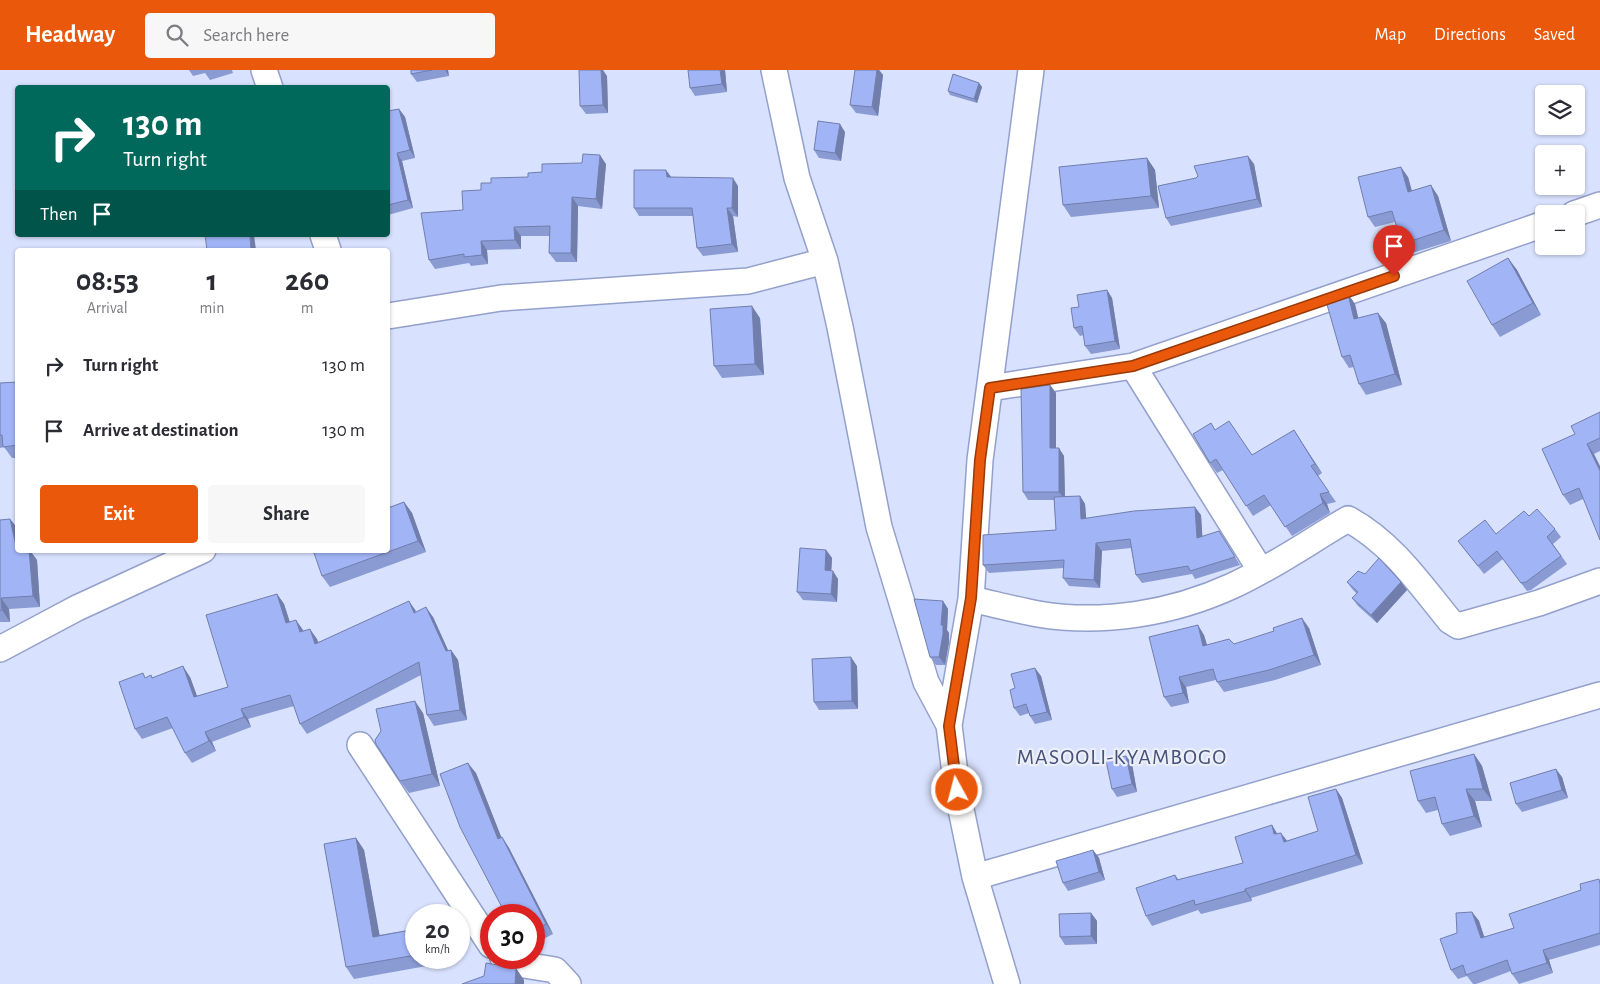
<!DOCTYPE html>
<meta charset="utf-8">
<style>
:root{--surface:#fff;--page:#f7f7f7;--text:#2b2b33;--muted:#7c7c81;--accent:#ea580c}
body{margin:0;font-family:"Alegreya Sans",sans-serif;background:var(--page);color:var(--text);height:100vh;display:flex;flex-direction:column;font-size:19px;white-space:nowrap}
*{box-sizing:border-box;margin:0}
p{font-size:16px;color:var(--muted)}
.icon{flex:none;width:28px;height:28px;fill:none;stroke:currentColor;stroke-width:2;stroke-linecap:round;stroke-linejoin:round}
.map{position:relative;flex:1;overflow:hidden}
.drawer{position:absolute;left:15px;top:178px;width:375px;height:305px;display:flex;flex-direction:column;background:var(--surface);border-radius:5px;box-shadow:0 1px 4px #0004}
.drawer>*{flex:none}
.guide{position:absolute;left:15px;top:15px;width:375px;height:152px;border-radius:5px;box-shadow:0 1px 4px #0004;background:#00695c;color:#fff;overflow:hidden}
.fabs{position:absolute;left:1535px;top:15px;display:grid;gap:10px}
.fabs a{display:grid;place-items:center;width:50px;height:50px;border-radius:5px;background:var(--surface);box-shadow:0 1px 4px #0004;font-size:25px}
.speed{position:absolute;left:405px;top:834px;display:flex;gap:10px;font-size:25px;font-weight:700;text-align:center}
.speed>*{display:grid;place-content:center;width:65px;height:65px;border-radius:50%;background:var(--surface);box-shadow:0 1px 4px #0004;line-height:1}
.speed small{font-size:12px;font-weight:400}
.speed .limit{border:8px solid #d22;background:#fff;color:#111}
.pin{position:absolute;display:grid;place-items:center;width:42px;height:42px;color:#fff;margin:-51px -21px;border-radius:50% 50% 50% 0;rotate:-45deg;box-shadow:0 0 5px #0007}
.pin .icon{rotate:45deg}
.me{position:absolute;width:55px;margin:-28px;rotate:353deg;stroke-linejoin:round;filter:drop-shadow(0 0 4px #0008)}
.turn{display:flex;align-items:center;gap:18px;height:105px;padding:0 25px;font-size:22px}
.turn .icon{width:65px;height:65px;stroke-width:2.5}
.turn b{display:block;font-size:35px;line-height:42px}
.then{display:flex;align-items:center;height:48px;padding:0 25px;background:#0003;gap:10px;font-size:19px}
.eta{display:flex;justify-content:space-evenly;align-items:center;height:85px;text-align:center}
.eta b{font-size:30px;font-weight:700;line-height:35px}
.action{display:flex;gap:10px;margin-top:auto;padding:10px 25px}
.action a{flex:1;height:58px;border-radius:5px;background:var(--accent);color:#fff;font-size:20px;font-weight:700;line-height:58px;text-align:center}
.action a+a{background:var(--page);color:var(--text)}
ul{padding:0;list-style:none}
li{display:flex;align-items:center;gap:15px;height:65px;padding:0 25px}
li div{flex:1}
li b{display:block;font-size:19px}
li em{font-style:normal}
header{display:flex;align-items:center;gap:30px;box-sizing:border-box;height:70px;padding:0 25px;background:var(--accent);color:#fff}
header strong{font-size:24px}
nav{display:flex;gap:28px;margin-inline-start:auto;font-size:18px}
.search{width:350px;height:45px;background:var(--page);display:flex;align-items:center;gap:12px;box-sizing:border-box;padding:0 18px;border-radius:5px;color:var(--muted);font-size:19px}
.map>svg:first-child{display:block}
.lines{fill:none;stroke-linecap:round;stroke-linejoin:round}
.street-casing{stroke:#93a0cc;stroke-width:28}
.street{stroke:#fff;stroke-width:25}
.wall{fill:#8a9bd4}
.shaded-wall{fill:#717eac}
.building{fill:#a1b4f6;stroke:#717eac}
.route-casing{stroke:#983908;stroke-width:12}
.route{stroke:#ea580c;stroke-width:9}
.labels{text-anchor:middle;stroke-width:4.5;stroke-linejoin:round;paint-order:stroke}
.quarter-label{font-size:22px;letter-spacing:1px;fill:#465279;stroke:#eceff8}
</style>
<header>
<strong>Headway</strong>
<div class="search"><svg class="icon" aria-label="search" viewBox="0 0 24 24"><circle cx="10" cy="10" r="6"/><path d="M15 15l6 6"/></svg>Search here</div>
<nav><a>Map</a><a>Directions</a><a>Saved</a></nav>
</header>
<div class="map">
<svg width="1600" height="914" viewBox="0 0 1600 914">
<rect width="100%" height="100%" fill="#d8e1fd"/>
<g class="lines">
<g class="street-casing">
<path id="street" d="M264 0 270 18
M774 0 797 108 825 191 840 257 879 457 926 612 949 655
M1574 144 1600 135
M323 165 328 180
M388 246 501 228 748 211 825 191
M1133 296 1261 501
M990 318 1133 296 1544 154
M971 529C994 534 1016 540 1038 544 1103 555 1173 543 1232 516 1272 498 1310 471 1348 449 1392 473 1419 513 1450 551L1458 556 1539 533 1600 511
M0 579 77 538 203 480
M360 675 491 875
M975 807 1600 625
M503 888 518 894 555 900 568 914
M1007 914 975 807 957 720 949 655 971 529 980 390 1031 0"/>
</g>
<use href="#street" class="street"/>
</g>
<path class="wall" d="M189 0H232L233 3 210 10 205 3 193 6Z
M411 0H448L449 6 417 12 411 4Z
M725 0 727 22 695 26 690 18Z
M855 0H879L883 5 878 46 856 43 850 35Z
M607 6 608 43 586 44 580 36Z
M979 13 982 17 977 33 950 25 948 21Z
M399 39 405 47 415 88 402 91 413 138 388 145V41Z
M845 62 841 91 819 88 814 80Z
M1147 88 1155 100 1159 138 1071 147 1063 135Z
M606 94 602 139 578 136 577 192H556L549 183 550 166H521V179L487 180 488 194 471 196 469 193 435 199 429 190 463 140 481 120 491 113 528 107 542 102Z
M1254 94 1262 137 1171 156 1166 148 1196 108Z
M671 107 738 116V147L733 146 738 182 703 186 697 178 693 146H639L634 138Z
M1408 107 1412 121 1438 126 1451 171 1409 184 1402 174 1395 152 1375 157 1368 147Z
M1508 188 1517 200 1541 245 1500 267 1492 255Z
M1107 220 1112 228 1120 279 1091 284 1085 276 1084 265 1080 266 1074 258 1079 237Z
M1348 224 1355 234 1358 248 1386 253 1402 315 1366 325 1359 314 1354 297 1349 298 1342 287Z
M760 248 764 305 722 308 714 296Z
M18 312V388H12L4 377 0 378V313Z
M1050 315 1056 323V378L1064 386 1065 427 1080 426 1085 434 1086 448 1201 445 1202 466 1224 469 1240 495 1195 509 1192 504 1142 513 1136 505 1131 478 1102 481 1100 518 1069 516 1063 508 1064 498 989 503 983 495 1056 460 1054 430H1028L1023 422Z
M1600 342V381L1594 384 1583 429 1570 435 1563 425 1575 364Z
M1215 360 1252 385 1294 360 1322 403 1318 406 1336 432 1327 434 1330 443 1292 466 1271 435 1253 446 1223 400 1217 403 1210 393Z
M404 432 412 443 426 482 330 517 322 506 388 480V434L390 437Z
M1529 446 1555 459 1561 467 1553 474 1567 494 1531 520 1527 521 1503 489 1484 504 1458 471 1496 464Z
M10 449 18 459V480H30L37 490 40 537 9 539 10 552H0V450Z
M826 480 832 488 831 501 838 509 837 532 803 530 797 522Z
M1365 504 1401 512 1407 520 1377 553 1358 536 1352 528 1357 524 1353 520 1347 512Z
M277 524 284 534 290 552 317 569 318 572 416 542 433 547 448 580H451L458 590 467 650 434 656 427 645 421 605 307 664 300 654 294 636 248 649 251 657 212 672 216 681 192 693 185 683 173 658 142 669 135 659 146 607H190L197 626 228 617Z
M943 531 948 539 947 560 949 563V572L945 595H936L930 587Z
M1309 558 1321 595 1275 610 1224 622 1217 612 1216 610 1186 617 1189 633 1171 637 1164 627 1204 565 1207 575 1234 574Z
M857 596 858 639 819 640 814 632Z
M1041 606 1052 650 1035 654 1030 646 1029 643 1020 646 1014 638 1015 618Z
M423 643 440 716 409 723 400 711Z
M1474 684 1482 696 1492 731H1475L1482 757 1450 766 1442 754 1438 740 1426 743 1418 731Z
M1126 686 1132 694 1137 722 1117 727 1112 719Z
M476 703 501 767H502L509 778 553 864 534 874V845H506Z
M1562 707 1568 728 1522 742 1516 734Z
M1336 719 1342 728 1363 794 1251 828 1252 831 1201 844 1198 840 1152 856 1146 846 1175 805 1179 810 1243 793 1272 755 1277 764 1287 771 1318 761Z
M356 768 364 780 379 865 416 859V888H448L449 892 354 909 346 897Z
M1093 780 1099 788 1105 810 1068 821 1063 813Z
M1600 811V875L1549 890 1553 903 1519 914 1512 904 1511 901 1476 914H1473L1467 906 1458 909 1451 900 1457 863 1472 842 1479 851 1484 867 1514 858 1581 820Z
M1091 843 1097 851V874L1065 875 1060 867Z"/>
<path class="shaded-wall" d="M445 0H448L449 6Z
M601 0H603L607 6 608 43 603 35Z
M720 0H725L727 22 722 14Z
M877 0H879L883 5 878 46 872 37Z
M979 13 982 17 977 33 974 29Z
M399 39 405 47 415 88 410 80Z
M840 54 845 62 841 91 835 83Z
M397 83 402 91 413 138 408 130Z
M600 85 606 94 602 139 596 129Z
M1248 86 1254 94 1262 137 1257 129Z
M1147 88 1155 100 1159 138 1151 126Z
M1401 97 1408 107 1415 133 1408 122Z
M666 100 672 108 667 107Z
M733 108 738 116V147L732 138Z
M1431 115 1438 126 1451 171 1444 160Z
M572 127 578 136 577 192 571 183Z
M727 138 733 146 738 182 732 174Z
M514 157 521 166V179L515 170Z
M250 165H254L256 180H251Z
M481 171 487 180 488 194 482 185Z
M1508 188 1517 200 1541 245 1533 233Z
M1107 220 1112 228 1120 279 1115 271Z
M1348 224 1355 234 1361 260 1354 249Z
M752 236 760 248 764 305 755 294Z
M1378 243 1386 253 1402 315 1395 304Z
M1050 315 1056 323V386L1050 378Z
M1294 360 1300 370 1322 403 1315 394Z
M1587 374 1594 384 1600 396V401Z
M1059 378 1064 386 1065 430 1059 422Z
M1320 424 1327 434 1330 443 1323 433Z
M1080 426 1085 434 1087 457 1081 449Z
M404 432 412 443 426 482 418 471Z
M1195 437 1201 445 1203 476 1197 468Z
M10 449 18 459V480H17Z
M1096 473 1102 481 1100 518 1094 510Z
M29 480 37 490 40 537 33 526Z
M826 480 832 488 831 508 825 500Z
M833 501 838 509 837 532 831 524Z
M1401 512 1407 520 1377 553 1371 545Z
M277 524 284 534 293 563 286 553Z
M1 528 9 539 10 552 2 540Z
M409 531 416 541 414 543Z
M943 531 948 539 947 560 949 563V572L945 595 939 587Z
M426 537 433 547 452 589 451 580 458 590 467 650 460 640 446 581Z
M1302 548 1309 558 1321 595 1314 585Z
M296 550 303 560 300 562Z
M1198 555 1204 565 1210 586 1203 576Z
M310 559 317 569 322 584 315 574Z
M851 587 857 596 858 639 852 631Z
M183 596 190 607 201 637 194 627Z
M1035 598 1041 606 1052 650 1047 642Z
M1179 607 1186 617 1189 633 1183 623Z
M415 631 423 643 440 716 432 704Z
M241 639 248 649 251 657 244 647Z
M205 662 212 672 216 681 209 671Z
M1474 684 1482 696 1492 731 1483 719Z
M1126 686 1132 694 1137 722 1132 714Z
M468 693 476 703 506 779 498 769Z
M1556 699 1562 707 1568 728 1562 720Z
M1336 719 1342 728 1363 794 1356 785Z
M1466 719 1475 731 1482 757 1474 746Z
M1272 755 1278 765 1274 764Z
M1281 763 1288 772H1284Z
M502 767 509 778 553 864 546 854Z
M356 768 364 780 382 878 373 867Z
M1093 780 1099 788 1105 810 1099 802Z
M1245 819 1251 828 1252 831 1245 821Z
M1472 842 1479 851 1488 878 1481 868Z
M1091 843 1097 851V874L1091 866Z
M1543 880 1549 890 1553 903 1547 893Z
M516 898 524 910V914H515Z"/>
<path class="building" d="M411 0H432L411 4Z
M579 0H601L603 35 580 36Z
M688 0H720L722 14 690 18Z
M855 0H877L872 37 850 35Z
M953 4 979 13 974 29 948 21Z
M399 39 410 80 397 83 408 130 388 135V41Z
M818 51 840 54 835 83 814 80Z
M583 84 600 85 596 129 572 127 571 183H549L550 156 514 157 515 170 481 171 482 185 464 187V184L429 190 421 143 463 140 462 121 481 120V113H491V108L528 107V103L542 102V94L582 93Z
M1248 86 1257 129 1166 148 1158 116 1196 108 1198 106 1194 96Z
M1147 88 1151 126 1063 135 1059 97Z
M1401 97 1408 122 1431 115 1444 160 1402 174 1392 141 1368 147 1358 107Z
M634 100H666L667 107 733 108 732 138H727L732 174 697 178 692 138H634Z
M205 165H250L251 180H207Z
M1508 188 1533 233 1492 255 1467 211Z
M1107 220 1115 271 1085 276 1082 256 1074 258 1071 238 1079 237 1077 225Z
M1348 224 1354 249 1378 243 1395 304 1359 314 1350 285 1342 287 1326 231Z
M752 236 755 294 714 296 710 239Z
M18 312V375L3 377 2 365H0V313Z
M1050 315V378H1059V422H1023L1021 319Z
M1600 342V368L1587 374 1600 401V470L1579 418 1563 425 1542 379 1575 364 1571 356Z
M1229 351 1252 385 1294 360 1315 394 1311 396 1329 422 1320 424 1323 433 1285 457 1264 425 1246 436 1216 389 1210 393 1193 364 1211 353 1215 360Z
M1080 426 1081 449 1134 441 1195 437 1197 468 1219 461 1235 487 1190 501 1188 496 1136 505 1130 469 1096 473 1094 510 1063 508 1064 490 983 495V465L1056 460 1054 427Z
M404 432 418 471 322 506 313 480H388V438Z
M1537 439 1555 459 1547 467 1561 486 1526 512 1521 513 1497 481 1478 496 1458 471 1485 450 1496 464 1524 441 1529 446Z
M10 449 17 480H29L33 526 1 528 2 540H0V450Z
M800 478 826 480 825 500 833 501 831 524 797 522Z
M1379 488 1401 512 1371 545 1352 528 1358 522 1347 512 1358 501 1365 504Z
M277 524 286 553 296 550 300 562 310 559 315 574 409 531 414 543 426 537 446 581 451 580 460 640 427 645 419 592 300 654 290 625 241 639 244 647 205 662 209 671 185 683 167 647 135 659 119 612 143 603 145 608 151 605 152 608 183 596 194 627 228 617 206 545Z
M914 529 943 531 941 555H943V564L939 587H930Z
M1302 548 1314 585 1269 600 1217 612 1213 599 1179 607 1183 623 1164 627 1149 567 1198 555 1203 576 1229 569 1234 574 1274 561 1273 558Z
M851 587 852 631 814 632 812 589Z
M1035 598 1047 642 1030 646 1026 634 1014 638 1010 620 1015 618 1011 604Z
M415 631 432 704 400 711 376 674 375 670 381 661 376 639Z
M1474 684 1483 719H1466L1474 746 1442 754 1435 727 1418 731 1410 701Z
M1126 686 1132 714 1112 719 1106 691Z
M468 693 498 769 502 767 546 854 534 860V845H506L460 757 440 704Z
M1556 699 1562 720 1516 734 1510 713Z
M1336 719 1356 785 1245 819V821L1195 835 1194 830 1146 846 1136 818 1175 805 1177 810 1243 793 1235 767 1272 755 1274 764 1281 763 1284 772 1318 761 1308 727Z
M356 768 373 867 416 859V885L346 897 324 774Z
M1093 780 1099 802 1063 813 1056 791Z
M1599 809 1600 814V863L1543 880 1547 893 1512 904 1507 890 1466 905 1463 895 1451 900 1440 869 1457 863 1456 843 1472 842 1481 868 1514 858 1509 844 1581 820 1580 814Z
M1091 843V866L1060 867 1059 844Z
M486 893 516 898 515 914H462L484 906Z"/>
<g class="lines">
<g class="route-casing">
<path id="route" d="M957 720 949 656 971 528 980 390 990 318 1133 296 1394 206"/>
</g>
<use href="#route" class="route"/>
</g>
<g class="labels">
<g class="quarter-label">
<text x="1122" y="694">MASOOLI-KYAMBOGO</text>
</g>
</g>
</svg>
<div class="fabs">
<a><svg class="icon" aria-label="layers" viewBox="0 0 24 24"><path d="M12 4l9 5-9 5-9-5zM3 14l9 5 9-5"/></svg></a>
<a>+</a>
<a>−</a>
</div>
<div class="speed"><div>20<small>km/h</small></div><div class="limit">30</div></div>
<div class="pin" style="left:1394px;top:206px;background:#d93025"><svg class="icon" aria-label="arrive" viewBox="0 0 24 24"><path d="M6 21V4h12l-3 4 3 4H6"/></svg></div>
<svg class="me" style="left:957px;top:720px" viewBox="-20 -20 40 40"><circle r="17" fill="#ea580c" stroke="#fff" stroke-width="3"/><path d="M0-11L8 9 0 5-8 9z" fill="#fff"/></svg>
<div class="guide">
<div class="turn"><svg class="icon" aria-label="right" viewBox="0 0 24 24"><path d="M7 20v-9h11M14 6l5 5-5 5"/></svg><div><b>130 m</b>Turn right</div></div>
<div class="then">Then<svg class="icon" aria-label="arrive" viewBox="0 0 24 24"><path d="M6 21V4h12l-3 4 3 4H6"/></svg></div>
</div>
<section class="drawer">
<div class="eta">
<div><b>08:53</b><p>Arrival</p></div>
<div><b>1</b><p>min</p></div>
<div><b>260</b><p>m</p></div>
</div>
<ul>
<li><svg class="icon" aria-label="right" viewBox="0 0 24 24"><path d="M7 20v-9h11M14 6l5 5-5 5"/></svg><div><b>Turn right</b></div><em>130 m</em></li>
<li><svg class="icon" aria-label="arrive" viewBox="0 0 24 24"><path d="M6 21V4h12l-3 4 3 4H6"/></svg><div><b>Arrive at destination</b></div><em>130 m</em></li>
</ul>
<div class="action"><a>Exit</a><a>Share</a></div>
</section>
</div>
